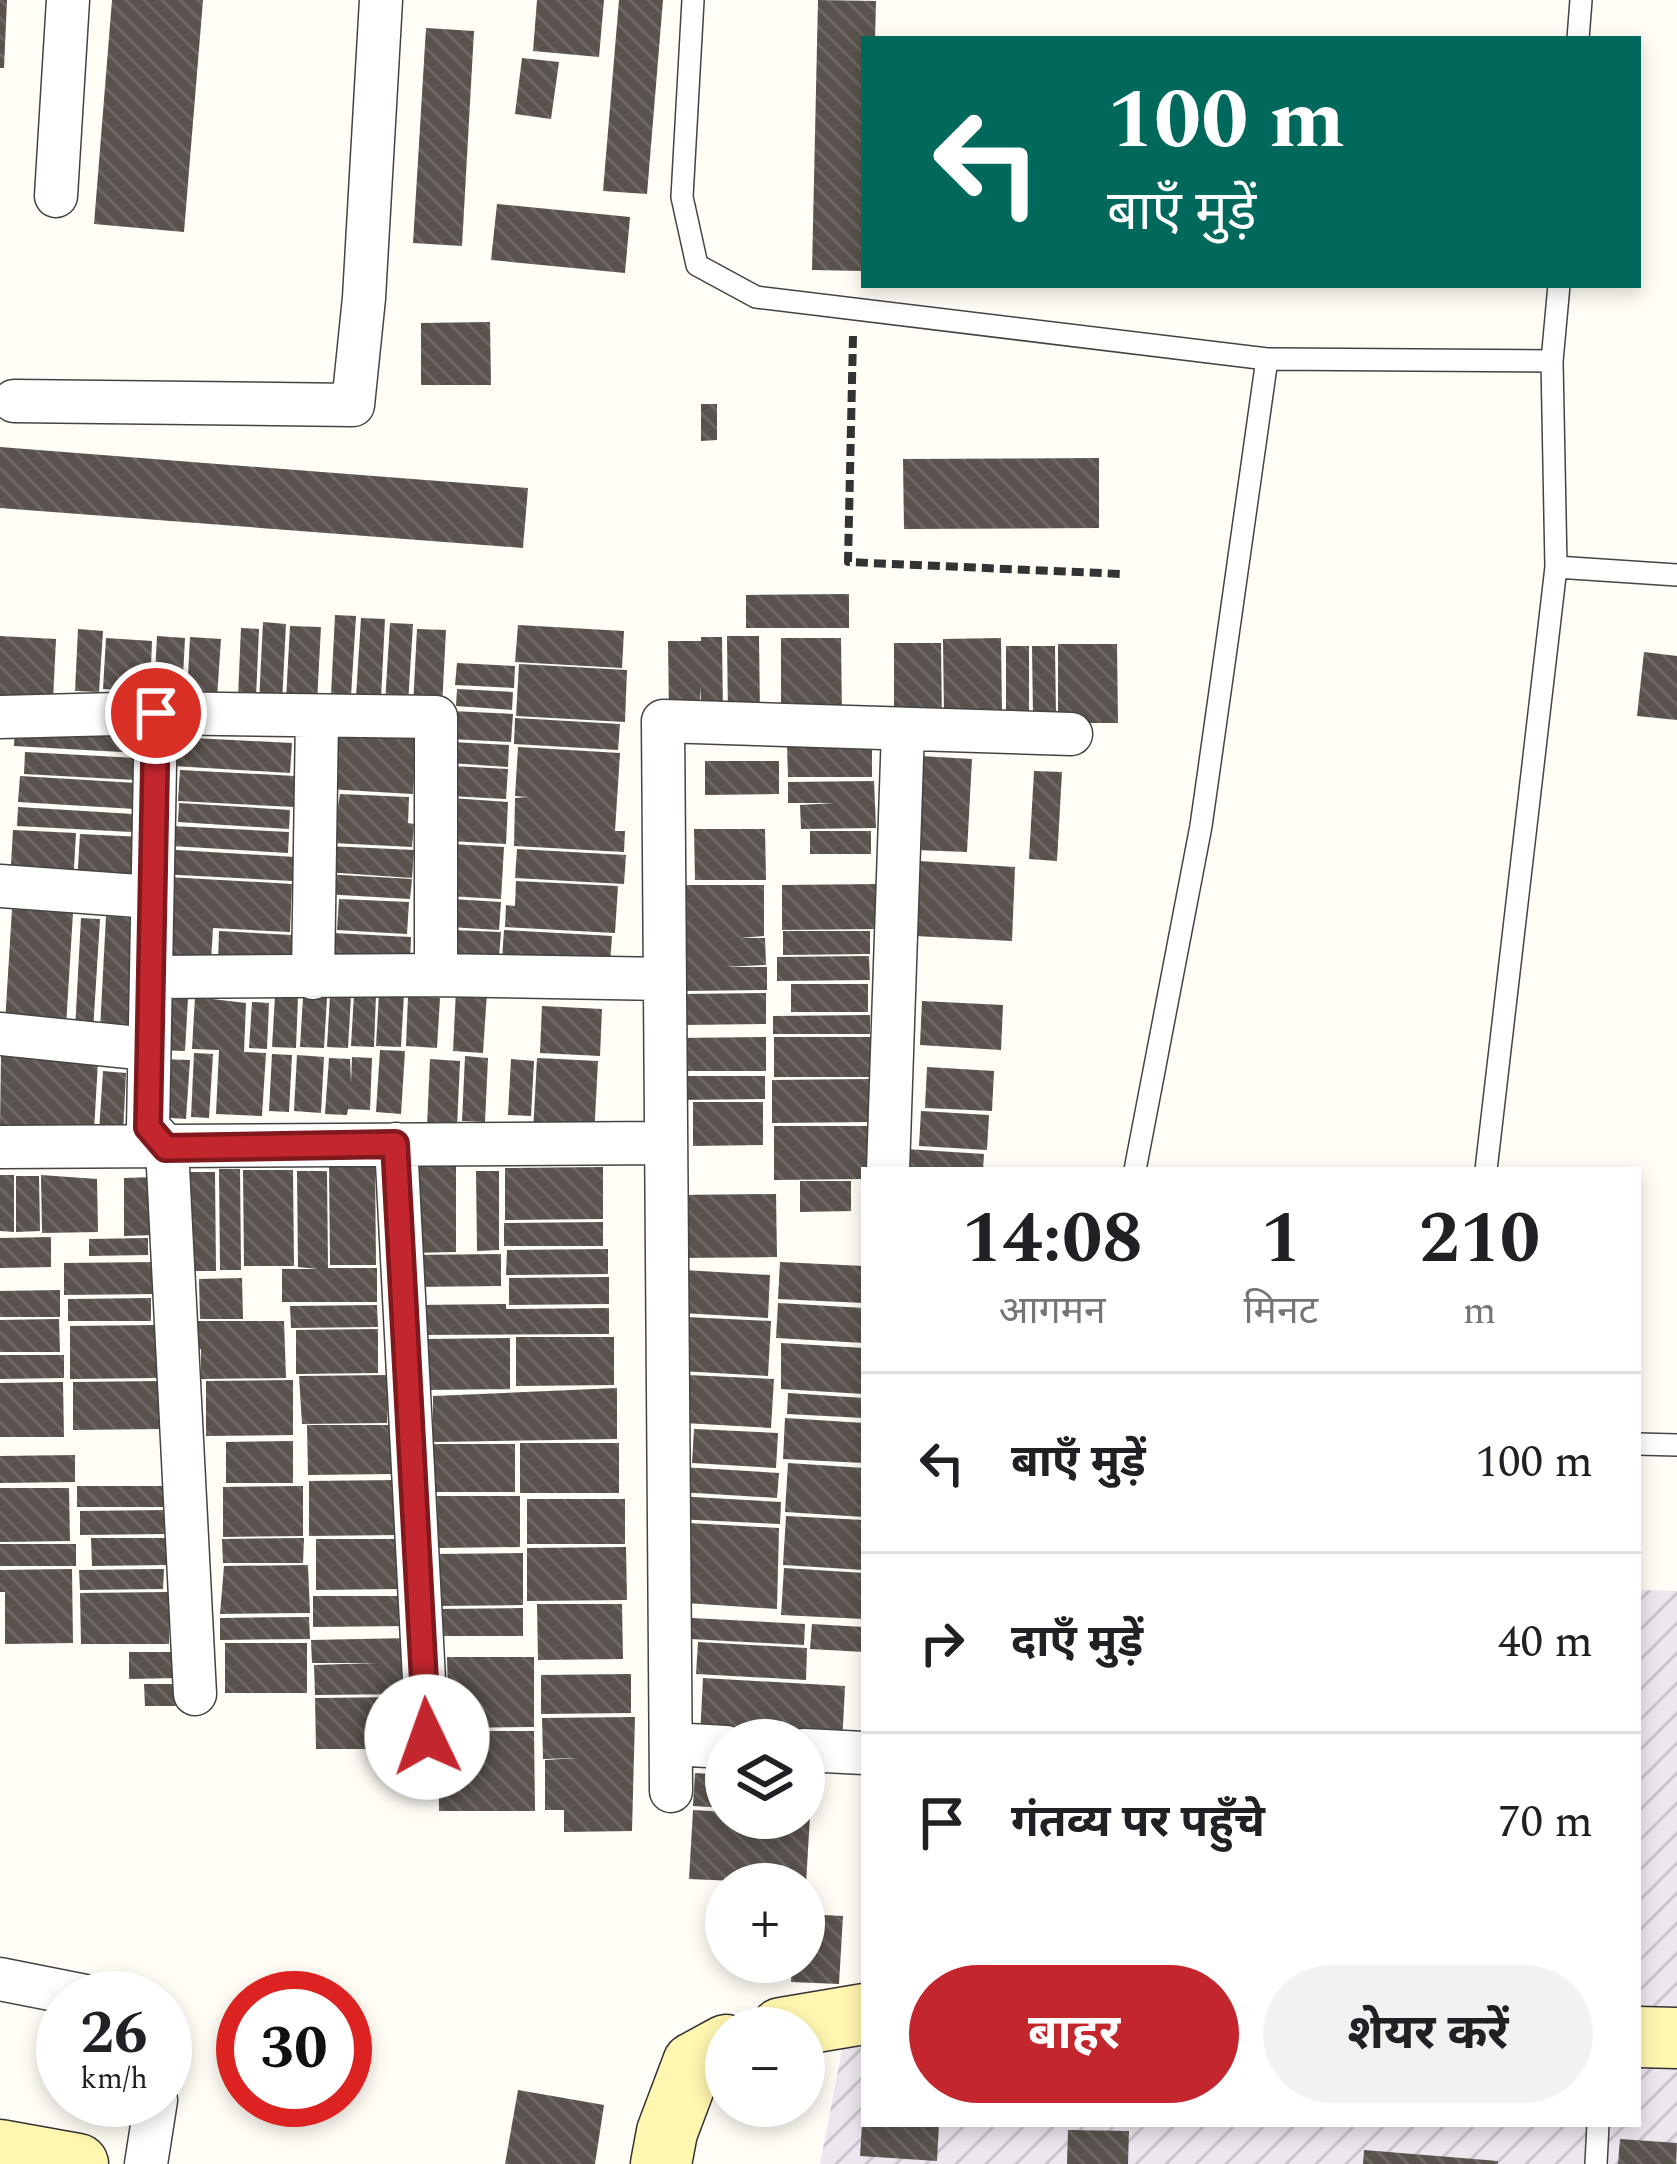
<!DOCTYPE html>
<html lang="hi">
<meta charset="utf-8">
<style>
:root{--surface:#fff;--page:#f2f2f2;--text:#202124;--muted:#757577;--line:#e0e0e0;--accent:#c4262e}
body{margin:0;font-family:Spectral,"Noto Sans Devanagari",serif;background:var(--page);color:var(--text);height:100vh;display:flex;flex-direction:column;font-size:45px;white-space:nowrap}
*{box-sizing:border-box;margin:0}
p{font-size:39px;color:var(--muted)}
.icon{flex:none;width:66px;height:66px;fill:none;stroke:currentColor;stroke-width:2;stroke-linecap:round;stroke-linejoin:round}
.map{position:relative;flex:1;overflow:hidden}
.drawer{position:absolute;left:861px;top:1167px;width:780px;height:960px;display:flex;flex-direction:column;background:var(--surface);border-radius:0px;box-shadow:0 6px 18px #0003}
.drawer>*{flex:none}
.top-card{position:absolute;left:861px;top:36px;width:780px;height:252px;border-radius:0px;box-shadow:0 6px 18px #0003;background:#00695c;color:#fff;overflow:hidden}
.fabs{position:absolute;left:705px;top:1719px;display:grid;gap:24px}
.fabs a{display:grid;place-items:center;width:120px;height:120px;border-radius:50%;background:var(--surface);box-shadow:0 6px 18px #0003;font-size:60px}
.speed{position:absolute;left:36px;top:1971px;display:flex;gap:24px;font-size:60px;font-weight:700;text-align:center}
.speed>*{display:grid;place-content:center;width:156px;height:156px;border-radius:50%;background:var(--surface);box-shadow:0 6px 18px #0003;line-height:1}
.speed small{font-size:30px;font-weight:400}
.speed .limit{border:18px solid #d22;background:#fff;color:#111}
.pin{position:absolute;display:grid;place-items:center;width:102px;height:102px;color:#fff;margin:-51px;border:6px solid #fff;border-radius:50%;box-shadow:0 3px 12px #0007}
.me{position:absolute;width:132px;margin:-66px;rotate:357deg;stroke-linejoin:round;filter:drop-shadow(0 0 9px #0008)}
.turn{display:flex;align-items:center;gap:42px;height:252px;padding:0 48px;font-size:54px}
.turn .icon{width:156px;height:156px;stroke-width:2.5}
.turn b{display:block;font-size:84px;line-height:102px}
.eta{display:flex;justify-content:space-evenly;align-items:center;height:204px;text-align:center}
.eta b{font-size:72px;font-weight:700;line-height:84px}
.action{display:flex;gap:24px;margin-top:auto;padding:24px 48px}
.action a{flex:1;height:138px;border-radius:72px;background:var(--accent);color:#fff;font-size:48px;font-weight:700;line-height:138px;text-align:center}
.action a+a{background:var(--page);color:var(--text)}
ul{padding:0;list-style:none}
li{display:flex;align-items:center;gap:36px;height:180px;padding:0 48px;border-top:3px solid var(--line)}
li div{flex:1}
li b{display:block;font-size:45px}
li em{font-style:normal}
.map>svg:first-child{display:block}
.industrial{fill:url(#industrial-furrows)}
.building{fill:url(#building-back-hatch)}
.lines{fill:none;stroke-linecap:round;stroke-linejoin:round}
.lane-casing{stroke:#444;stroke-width:24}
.street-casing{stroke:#444;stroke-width:45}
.secondary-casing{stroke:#333;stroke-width:63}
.path{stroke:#333;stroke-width:8;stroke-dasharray:12 6;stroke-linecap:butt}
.lane{stroke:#fff;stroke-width:21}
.street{stroke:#fff;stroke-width:42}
.secondary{stroke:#fff6b0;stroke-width:60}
.route-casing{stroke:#7f191e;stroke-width:30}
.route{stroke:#c4262e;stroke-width:21}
</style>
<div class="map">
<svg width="1677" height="2164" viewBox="0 0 1677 2164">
<defs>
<pattern id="industrial-furrows" width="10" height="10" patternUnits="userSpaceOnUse" patternTransform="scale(3)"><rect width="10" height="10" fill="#eee6ef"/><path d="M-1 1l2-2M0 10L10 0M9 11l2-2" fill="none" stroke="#cbc4cc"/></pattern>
<pattern id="building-back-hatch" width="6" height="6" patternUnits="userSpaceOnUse" patternTransform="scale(3)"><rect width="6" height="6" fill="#5a524d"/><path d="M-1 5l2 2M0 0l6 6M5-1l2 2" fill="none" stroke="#6d6662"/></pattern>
</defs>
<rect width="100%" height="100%" fill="#fffdf5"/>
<path class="industrial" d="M1638 1590 1677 1591V2164H820L843 2045 864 1966V2124H1638Z"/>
<path class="building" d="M0 0H7L4 68H0Z
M112 0H203L184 232 94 224Z
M537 0H604L599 57 533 51Z
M619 0H663L647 194 603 191Z
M818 0 876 1 875 39H864V271L812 270Z
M426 28 474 31 462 246 413 243Z
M522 58 559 62 551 119 515 114Z
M497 204 630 217 625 273 491 260Z
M490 322 491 385H421V323Z
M701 404H717V440L701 441Z
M0 447 528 488 523 548 0 508Z
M1099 458V528L904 529 903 459Z
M849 594V628H746V595Z
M335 615 356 616 351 696 331 695Z
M361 618 385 619 381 698 356 697Z
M263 622 286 624 282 703 259 702Z
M390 623 413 624 408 704 385 703Z
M518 625 624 631 622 668 515 662Z
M290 626 321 627 317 702 286 700Z
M241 628 259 629 256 697H238Z
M78 629 103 631 99 692 75 691Z
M417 629 446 630 442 707 413 706Z
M0 636 56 639 53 700 0 697Z
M157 636 185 638 182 695 154 693Z
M727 636H759L760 718H728Z
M190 637 221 639 217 698 187 696Z
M701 637H722L723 715H702L700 686V716H669L668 641H701Z
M106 638 152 641 150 692 103 689Z
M781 638H841L842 717H781Z
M1001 638 1002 716H944L943 639Z
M894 643H941L942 724 894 725Z
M1058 644H1117L1118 723H1058Z
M1006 646H1029V717H1006Z
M1032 646H1055L1056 717H1033Z
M1644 652 1677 656V720L1637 716Z
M457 663 515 666 514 688 455 685Z
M519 664 627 670 625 722 516 716Z
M457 689 513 692 512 710 456 706Z
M452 711 513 714 511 742 451 739Z
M515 718 620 724 618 750 514 744Z
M15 725 140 732 139 753 14 746Z
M330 733 416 737 413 794 327 789Z
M175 737 292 743 290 773 173 766Z
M451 742 509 745 508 767 450 763Z
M872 744V777H788L787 745Z
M518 747 620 753 615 831H625L624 852 514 846 515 798 528 797 515 796Z
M25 752 137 758 135 780 24 774Z
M920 756 972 759 967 852 915 850Z
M705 761H779V794L705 795Z
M452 766 508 769 506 799 450 796Z
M180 770 295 776 294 807 178 801Z
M1034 771 1062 772 1057 861 1029 859Z
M20 776 136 783 135 809 18 802Z
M874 781 876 828 801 829 800 805 835 803H788V782Z
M340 794 409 797 408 823 414 824 412 847 332 843Z
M451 798 508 802 506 844 449 841Z
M179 803 290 810 289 829 178 822Z
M18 807 133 814 132 832 17 826Z
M172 826 289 832 288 853 171 846Z
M694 829H765L766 880H695Z
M13 830 76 833 73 885 10 882Z
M810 831H871V854H810Z
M80 834 143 837 140 887 77 884Z
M451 844 504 847 501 899 448 896Z
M327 846 414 850 412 878 325 872Z
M160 849 295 857 293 881 159 874Z
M517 849 626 855 624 884 515 878Z
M919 861 1015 867 1012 941 915 936Z
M323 874 412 879 410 899 323 894Z
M167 877 292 884 290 932 213 928 211 962 165 960Z
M516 881 618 886 615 933 505 927 506 905 515 906Z
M880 884 879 929 782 930V885Z
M683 885H764V936L740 938H765L766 965 724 967H767V990L683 991Z
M339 899 409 902 407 934 337 930Z
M451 899 501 902 499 930 449 927Z
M12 909 73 913 66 1026 5 1023Z
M106 916 135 918 129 1032 100 1030Z
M81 918 100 919 93 1031 75 1030Z
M451 930 501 932 499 957 449 955Z
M504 930 612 936 610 965 502 959Z
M219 931 292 935 291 967 218 963Z
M783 931H870V954L783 955Z
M333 933 411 937 410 965 332 960Z
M869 956 870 980 777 981V957Z
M791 984H868V1012H791Z
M456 990 487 992 483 1053 453 1051Z
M379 993 404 994 401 1047 376 1046Z
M766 993V1024L683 1025V994Z
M354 994 376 995 374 1047 351 1046Z
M330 995 351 996 348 1048 327 1047Z
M160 996 188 998 185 1051 157 1050Z
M275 996 298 997 296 1048 272 1047Z
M408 996 440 998 437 1048 406 1046Z
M195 997 246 1003 244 1052 266 1053 262 1116 216 1114 219 1050 192 1049Z
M303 997 327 998 324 1048 300 1047Z
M922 1001 1003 1005 1001 1050 920 1045Z
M252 1002 269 1003 267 1049 249 1048Z
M542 1006 602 1009 600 1056 540 1053Z
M870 1015V1034H773V1016Z
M766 1037V1071H679L678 1038Z
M774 1037H872V1077H774Z
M380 1050 405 1051 401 1114 376 1112Z
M194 1053 213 1054 209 1118 191 1117Z
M272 1054 292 1055 289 1112 269 1111Z
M297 1055 324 1057 321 1113 294 1111Z
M1 1056 98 1061 94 1131 0 1126Z
M465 1056 488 1058 485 1122 462 1121Z
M352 1057 372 1058 370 1110 348 1109 347 1115 325 1114 329 1058 350 1059 351 1083Z
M537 1058 598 1061 594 1137 533 1133Z
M160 1059 190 1060 186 1119 157 1117Z
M430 1059 460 1061 457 1127 427 1126Z
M511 1059 534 1061 531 1116 508 1115Z
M927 1067 994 1071 992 1111 925 1108Z
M103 1071 126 1073 123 1134 99 1132Z
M679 1076H765V1099L679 1100Z
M872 1079V1122L772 1123V1080Z
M693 1102H763V1145L693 1146Z
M921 1111 989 1115 987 1150 919 1146Z
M774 1126H870V1170H864V1179L774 1180Z
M906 1149 984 1154 983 1170H904Z
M456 1162V1252L408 1253 407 1163Z
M329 1165H375L376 1265H330Z
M603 1167V1219L505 1220V1168Z
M219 1169H240L241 1270H220Z
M243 1170H293L294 1266H244Z
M297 1171H327L328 1268H377V1302H282V1269H318L298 1267Z
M476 1171H499V1250L477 1251Z
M190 1172H215L216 1271H191Z
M0 1175H14V1232L0 1231Z
M41 1175 97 1179 98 1232 42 1233Z
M16 1176H39L40 1231 16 1232Z
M155 1177V1235L124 1236V1178Z
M800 1181H851V1211L800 1212Z
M776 1194 777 1257 677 1258V1195Z
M603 1222V1246H504V1223Z
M51 1237V1267L0 1268V1238Z
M148 1238V1255L89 1256V1239Z
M608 1249V1274L506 1275 507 1250Z
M501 1254V1286L410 1287V1255Z
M157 1262V1294L64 1295V1263Z
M780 1262 864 1266V1303L778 1299Z
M684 1270 770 1275 768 1318 682 1313Z
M609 1277V1304L509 1305V1278Z
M242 1278 243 1319H200L199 1279Z
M60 1290V1317H0V1291Z
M151 1298V1321H68V1299Z
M778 1303 864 1308V1343L776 1338Z
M506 1304V1309L609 1308V1334L416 1335V1305Z
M377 1305 378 1327 291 1328 290 1306Z
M685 1317 771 1321 768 1376 681 1371Z
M59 1319 60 1352H0V1320Z
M195 1321H284L286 1378 201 1379V1349H195Z
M156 1325 157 1378 70 1379V1326Z
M378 1329V1373L296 1374V1330Z
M516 1337H614V1385L516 1386Z
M510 1338V1389L426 1390 425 1339Z
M781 1343 864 1348V1394L781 1389Z
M0 1355H64V1378L0 1379Z
M389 1375 387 1423 302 1424 299 1376Z
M687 1375 774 1379 771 1428 684 1423Z
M293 1380V1435L206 1436V1381Z
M162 1381V1429L73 1430V1382Z
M63 1382 64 1437H0V1383Z
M617 1388V1439L433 1442V1396Z
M788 1393 864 1398V1418L787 1414Z
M785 1418 864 1423V1463L783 1459Z
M307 1425H393V1474L308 1475Z
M694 1429 778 1433 776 1468 692 1463Z
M293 1441V1483H226V1442Z
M520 1443H619V1493H520Z
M434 1444H515V1492H434Z
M75 1455V1482L0 1483V1456Z
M788 1463 864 1468V1517L785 1512Z
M681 1467 779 1473 777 1498 679 1492Z
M398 1480V1535L309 1536V1481Z
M77 1486H165V1507H77Z
M303 1486V1536L223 1537V1487Z
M0 1488H69L70 1541 0 1542Z
M437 1496H520V1547L438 1548Z
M676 1496 781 1502 780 1524 675 1519Z
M527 1499H625V1544H527Z
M167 1510V1534L80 1535V1511Z
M786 1516 864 1520V1570L783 1565Z
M688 1523 779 1528 777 1609 686 1603Z
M91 1538H168V1565L92 1566Z
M304 1538 303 1563H223L222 1539Z
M316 1539H401V1589L316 1590Z
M0 1544H76V1566H0Z
M626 1547 627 1600 527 1601V1548Z
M523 1553V1605L437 1606 436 1554Z
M308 1565 310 1613 220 1614 224 1566Z
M784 1568 864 1573V1619L781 1615Z
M72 1569 73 1643 5 1644V1592H0V1570Z
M164 1569 163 1589 80 1590 79 1570Z
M169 1592V1644H81L80 1593Z
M313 1596H406L407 1626 313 1627Z
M537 1604H622L623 1659 538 1660Z
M523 1608V1636H434V1609Z
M309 1617 310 1639 220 1640V1618Z
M692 1618 805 1624 804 1645 691 1639Z
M812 1624 864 1627V1652L810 1649Z
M411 1638V1694L315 1695 314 1665 377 1663H312L311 1640Z
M698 1642 807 1648 806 1680 696 1674Z
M225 1643H307V1693H225Z
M129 1652H178V1678L129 1679Z
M447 1657H534V1727L449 1728Z
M631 1674V1713L541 1714V1675Z
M703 1678 845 1686 842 1745 700 1737Z
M144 1684H180V1706H145Z
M409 1697 410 1749H316L315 1698Z
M635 1717 632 1831 564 1832V1810H545V1760L578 1758 543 1759 542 1718Z
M438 1731H534L535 1811H439Z
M695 1773 726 1775V1808L693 1806Z
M693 1810 726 1812V1818L810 1816 806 1884 689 1879Z
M804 1914 843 1916 839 1984 791 1982 792 1962H804Z
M518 2090 604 2105 595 2164H505Z
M862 2124H939L937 2161 860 2156Z
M1068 2130 1129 2131 1128 2164H1067Z
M1620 2139 1677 2143 1676 2164H1618Z
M1364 2150 1498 2161V2164H1363Z"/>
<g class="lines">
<g class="lane-casing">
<path id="lane" d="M693 0 682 197 697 265 756 297 1267 359 1552 361
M1578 39 1581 0
M1556 567 1677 575
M1135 1170 1201 826 1267 359
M1486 1170 1556 567 1552 361 1559 285
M1638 1444 1677 1445
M1596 2164 1598 2124"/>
</g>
<g class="street-casing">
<path id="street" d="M56 196 68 0
M14 401 353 405 364 298 381 0
M156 713 148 1127 167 1148 195 1694
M0 717 156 713 436 717V975
M0 886 152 897
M151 977 436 975 665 979
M313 978 317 716
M0 1034 148 1049
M396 1144 427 1737
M0 1147 666 1143
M888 1170 903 730
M671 1744 726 1747
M804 1750 864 1753
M671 1791 663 721 1071 734
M0 1979 96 1998
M146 2164 156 2100"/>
</g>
<g class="secondary-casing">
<path id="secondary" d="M781 2028 864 2014
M1638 2037 1677 2038
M0 2150 78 2164
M661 2164 667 2132 693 2063 726 2045"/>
</g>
<path class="path" d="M853 336 848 562 1122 574"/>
<use href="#lane" class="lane"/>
<use href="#street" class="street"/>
<use href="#secondary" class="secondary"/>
</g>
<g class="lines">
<g class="route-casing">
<path id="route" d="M156 713 148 1127 166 1148 395 1144 427 1737"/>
</g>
<use href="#route" class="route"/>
</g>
</svg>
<div class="fabs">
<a><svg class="icon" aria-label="layers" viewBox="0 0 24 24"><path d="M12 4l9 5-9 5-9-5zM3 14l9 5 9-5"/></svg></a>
<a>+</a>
<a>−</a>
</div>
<div class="speed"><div>26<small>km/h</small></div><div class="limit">30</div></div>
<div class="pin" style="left:156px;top:713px;background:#d93025"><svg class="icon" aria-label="arrive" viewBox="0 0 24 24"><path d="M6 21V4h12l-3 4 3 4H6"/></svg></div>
<svg class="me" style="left:427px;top:1737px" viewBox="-20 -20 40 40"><circle r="19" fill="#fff"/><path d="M0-13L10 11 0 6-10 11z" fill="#c4262e"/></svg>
<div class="top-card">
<div class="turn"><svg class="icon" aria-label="left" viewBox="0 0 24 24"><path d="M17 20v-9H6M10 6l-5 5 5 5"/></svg><div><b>100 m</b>बाएँ मुड़ें</div></div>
</div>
<section class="drawer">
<div class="eta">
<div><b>14:08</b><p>आगमन</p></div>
<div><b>1</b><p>मिनट</p></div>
<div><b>210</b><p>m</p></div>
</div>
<ul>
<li><svg class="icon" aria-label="left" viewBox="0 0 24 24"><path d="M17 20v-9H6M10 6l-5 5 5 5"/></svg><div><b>बाएँ मुड़ें</b></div><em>100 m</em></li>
<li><svg class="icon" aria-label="right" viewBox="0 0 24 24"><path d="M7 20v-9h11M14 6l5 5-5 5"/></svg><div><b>दाएँ मुड़ें</b></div><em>40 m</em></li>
<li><svg class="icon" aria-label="arrive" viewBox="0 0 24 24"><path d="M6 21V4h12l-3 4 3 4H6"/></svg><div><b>गंतव्य पर पहुँचे</b></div><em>70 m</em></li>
</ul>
<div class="action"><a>बाहर</a><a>शेयर करें</a></div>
</section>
</div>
